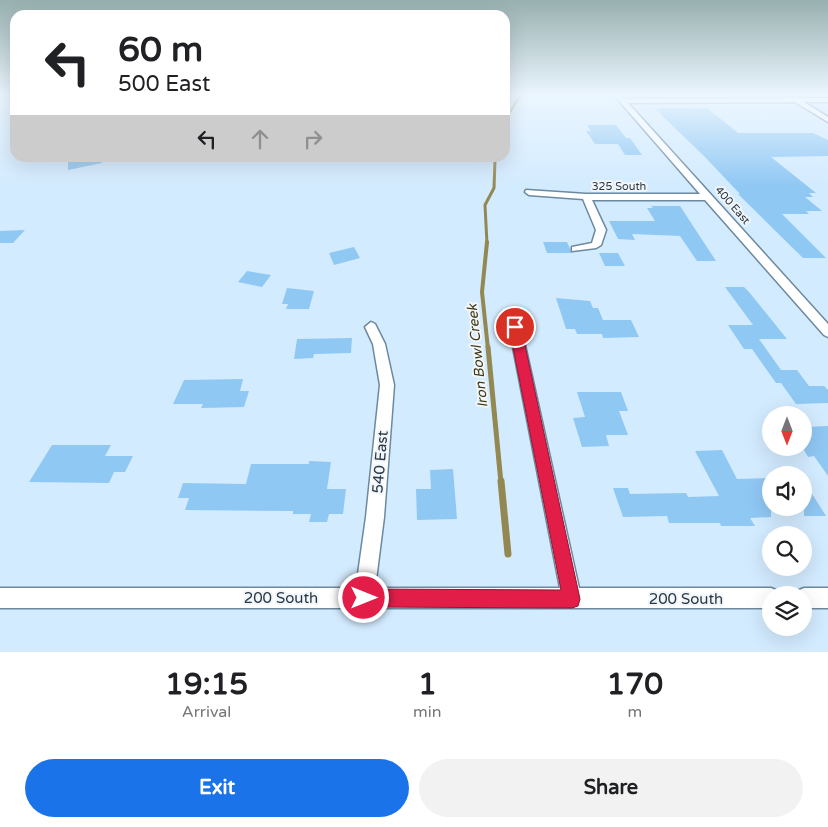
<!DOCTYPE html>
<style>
:root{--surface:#fff;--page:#f2f2f2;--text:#202124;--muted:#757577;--accent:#1a73e8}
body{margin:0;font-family:"Varela Round",sans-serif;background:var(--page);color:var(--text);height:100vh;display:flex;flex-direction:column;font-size:19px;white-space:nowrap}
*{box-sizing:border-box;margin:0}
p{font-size:16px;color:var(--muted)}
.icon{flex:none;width:28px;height:28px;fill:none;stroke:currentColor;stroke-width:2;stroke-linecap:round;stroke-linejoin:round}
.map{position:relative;height:652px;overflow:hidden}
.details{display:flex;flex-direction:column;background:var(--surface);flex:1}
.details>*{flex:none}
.guide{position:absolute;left:10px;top:10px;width:500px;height:152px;border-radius:15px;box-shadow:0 5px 20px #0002;background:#fff;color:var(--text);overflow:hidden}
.needle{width:32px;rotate:180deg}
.buttons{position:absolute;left:762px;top:406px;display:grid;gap:10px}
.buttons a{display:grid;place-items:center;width:50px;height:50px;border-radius:50%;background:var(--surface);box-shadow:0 5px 20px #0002;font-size:25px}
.pin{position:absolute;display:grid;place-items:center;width:42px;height:42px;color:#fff;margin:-21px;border:2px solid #fff;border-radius:50%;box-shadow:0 1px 5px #0007}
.me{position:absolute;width:55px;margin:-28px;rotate:90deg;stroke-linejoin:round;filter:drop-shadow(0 0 4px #0008)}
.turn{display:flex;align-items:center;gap:18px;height:105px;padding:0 25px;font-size:22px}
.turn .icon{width:65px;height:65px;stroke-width:2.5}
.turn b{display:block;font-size:35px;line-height:42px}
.lanes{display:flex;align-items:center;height:48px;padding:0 25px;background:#0003;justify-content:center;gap:25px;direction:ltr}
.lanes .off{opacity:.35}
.eta{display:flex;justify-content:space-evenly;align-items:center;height:85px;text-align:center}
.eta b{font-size:30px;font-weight:800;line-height:35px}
.cta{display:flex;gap:10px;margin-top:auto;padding:10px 25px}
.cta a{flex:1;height:58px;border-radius:30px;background:var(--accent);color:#fff;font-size:20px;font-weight:800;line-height:58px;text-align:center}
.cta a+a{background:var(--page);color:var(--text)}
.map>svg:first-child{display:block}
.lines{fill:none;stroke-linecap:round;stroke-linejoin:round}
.stream-far4{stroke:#938852;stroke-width:2.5}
.stream-far3{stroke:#938852;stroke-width:3}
.stream-far2{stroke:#938852;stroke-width:4}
.stream-far1{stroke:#938852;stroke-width:5}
.stream{stroke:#938852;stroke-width:7}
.building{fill:#90c8f4}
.street-casing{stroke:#6d899f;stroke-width:3}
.street{fill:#fff;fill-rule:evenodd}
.route{fill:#e11d48;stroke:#92132f}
.labels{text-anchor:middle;stroke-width:4;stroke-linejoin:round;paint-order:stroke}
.far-street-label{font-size:11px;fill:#2b3740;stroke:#f0f6fb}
.water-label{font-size:14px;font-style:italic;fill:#413814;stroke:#f0f6fb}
.near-street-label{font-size:15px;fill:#2b3740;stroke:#f0f6fb}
</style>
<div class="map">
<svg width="828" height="652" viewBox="0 0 828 652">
<rect width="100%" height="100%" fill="#d3ebff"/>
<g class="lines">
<path class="stream-far4" d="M505 119 521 95
M495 161V158"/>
<path class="stream-far3" d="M487 244 485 205 494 188 495 160"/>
<path class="stream-far2" d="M487 242 482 292 488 349"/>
<path class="stream-far1" d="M488 347 501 483"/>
<path class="stream" d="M501 481 508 554"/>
</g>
<path class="building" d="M654 108H707L738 133H813L828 140V156L771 157 816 193H809L813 197H805L822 211H806L809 214H782L826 258H803L738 194H740L704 156Z
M587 125H616L626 138H630L642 155H625L618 144H595L586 131H591Z
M68 158H101L102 163 68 170Z
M651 206H680L716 261H697L680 236 632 234 635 240 618 239 609 221H655L647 208H653Z
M25 230 13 243H0V231Z
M543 242H567L572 253H547Z
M354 247 360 258 334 265 329 253Z
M599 253H618L625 266H605Z
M247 271 271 275 262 287 238 282Z
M725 287H744L749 292 787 339H759L781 370H797L809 386H824L828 390V403L796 404 781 383H776L752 349H744L728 325H753Z
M287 288 314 291 309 309H286L288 304H282Z
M556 298 590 301 593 308H598L603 320H631L639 337 603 338 602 334H577L575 329H566Z
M352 338 351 353 314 354 313 358 294 359 297 339Z
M243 379 240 391H249L244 407 201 408 203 404H173L184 380Z
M577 392H621L628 411H619L628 435H606L609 446 582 447 573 418 585 417Z
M828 426V476L814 456 808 457 804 450V427Z
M52 445H111L105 456H133L125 472H114L109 483 29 482Z
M722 450 737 479 771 478V517L750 518 755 526H721L720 523H669L667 516 623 517 613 488H628L630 494 686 493 688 497 719 496 695 451Z
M309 461 331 462 327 489H346L343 514H329L327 522H309L311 514H293V511L185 510 189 498H178L183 483 246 484 251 464H309Z
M453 469 457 519 417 520 416 489H431L430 470Z
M804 481 826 516H804Z"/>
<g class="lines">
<g class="street-casing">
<path id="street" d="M614 95H621L624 99 828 98V102H804L828 117V122L795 102 628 103 828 324V337L824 335 705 200H592L606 230 601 245 596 248 572 251V247L592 243 596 230 583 199 529 195 525 192 526 190 586 194H700Z
M371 322 375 324 385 344 394 385 384 517 375 588H560L509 327 515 322 521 327 579 588H771L778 591 780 595H771V608H0V588H356L366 517 380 385 373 344 365 327Z
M804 588H828V608H804V595H795L797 591Z"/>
</g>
<use href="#street" class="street"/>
</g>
<linearGradient id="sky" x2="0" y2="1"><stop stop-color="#98b0af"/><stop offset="0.51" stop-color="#ebf6ff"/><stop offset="1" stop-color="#ebf6ff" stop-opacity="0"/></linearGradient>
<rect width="828" height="186" fill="url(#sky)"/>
<path class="route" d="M515 323 521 327 580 599 578 606 572 608 364 607 357 604 355 598 357 591 364 589 561 590 509 327Z"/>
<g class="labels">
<g class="far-street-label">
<text x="619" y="190">325 South</text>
<text transform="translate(733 205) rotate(49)" y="4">400 East</text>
</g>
<g class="water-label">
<text transform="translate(477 356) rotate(-96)" y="5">Iron Bowl Creek</text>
</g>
<g class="near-street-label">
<text transform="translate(380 462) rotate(-85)" y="5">540 East</text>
<text x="281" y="603">200 South</text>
<text x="686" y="604">200 South</text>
</g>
</g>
</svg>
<div class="buttons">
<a><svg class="needle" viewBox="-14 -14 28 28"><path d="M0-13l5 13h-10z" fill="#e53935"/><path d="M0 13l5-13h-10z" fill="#757577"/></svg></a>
<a><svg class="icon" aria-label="sound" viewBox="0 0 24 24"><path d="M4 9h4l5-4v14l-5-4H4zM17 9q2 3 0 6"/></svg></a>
<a><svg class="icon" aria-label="search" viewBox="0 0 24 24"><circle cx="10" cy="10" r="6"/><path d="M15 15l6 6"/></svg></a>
<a><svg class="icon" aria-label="layers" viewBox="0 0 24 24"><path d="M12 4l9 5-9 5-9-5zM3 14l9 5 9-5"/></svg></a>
</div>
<div class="pin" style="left:515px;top:327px;background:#d93025"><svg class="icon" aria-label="arrive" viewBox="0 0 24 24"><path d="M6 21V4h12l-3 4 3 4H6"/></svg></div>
<svg class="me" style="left:364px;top:598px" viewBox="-20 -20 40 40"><circle r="17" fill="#e11d48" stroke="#fff" stroke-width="3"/><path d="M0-11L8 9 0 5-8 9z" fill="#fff"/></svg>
<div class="guide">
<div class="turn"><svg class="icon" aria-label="left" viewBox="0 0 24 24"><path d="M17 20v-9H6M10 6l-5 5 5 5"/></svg><div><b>60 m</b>500 East</div></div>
<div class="lanes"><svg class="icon" aria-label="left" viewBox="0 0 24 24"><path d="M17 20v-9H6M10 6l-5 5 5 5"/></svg><svg class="icon off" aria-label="ahead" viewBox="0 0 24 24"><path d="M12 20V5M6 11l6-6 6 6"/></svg><svg class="icon off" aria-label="right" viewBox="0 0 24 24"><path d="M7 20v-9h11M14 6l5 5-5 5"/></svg></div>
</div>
</div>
<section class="details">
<div class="eta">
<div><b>19:15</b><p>Arrival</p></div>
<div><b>1</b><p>min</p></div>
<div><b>170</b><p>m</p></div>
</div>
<div class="cta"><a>Exit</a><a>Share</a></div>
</section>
